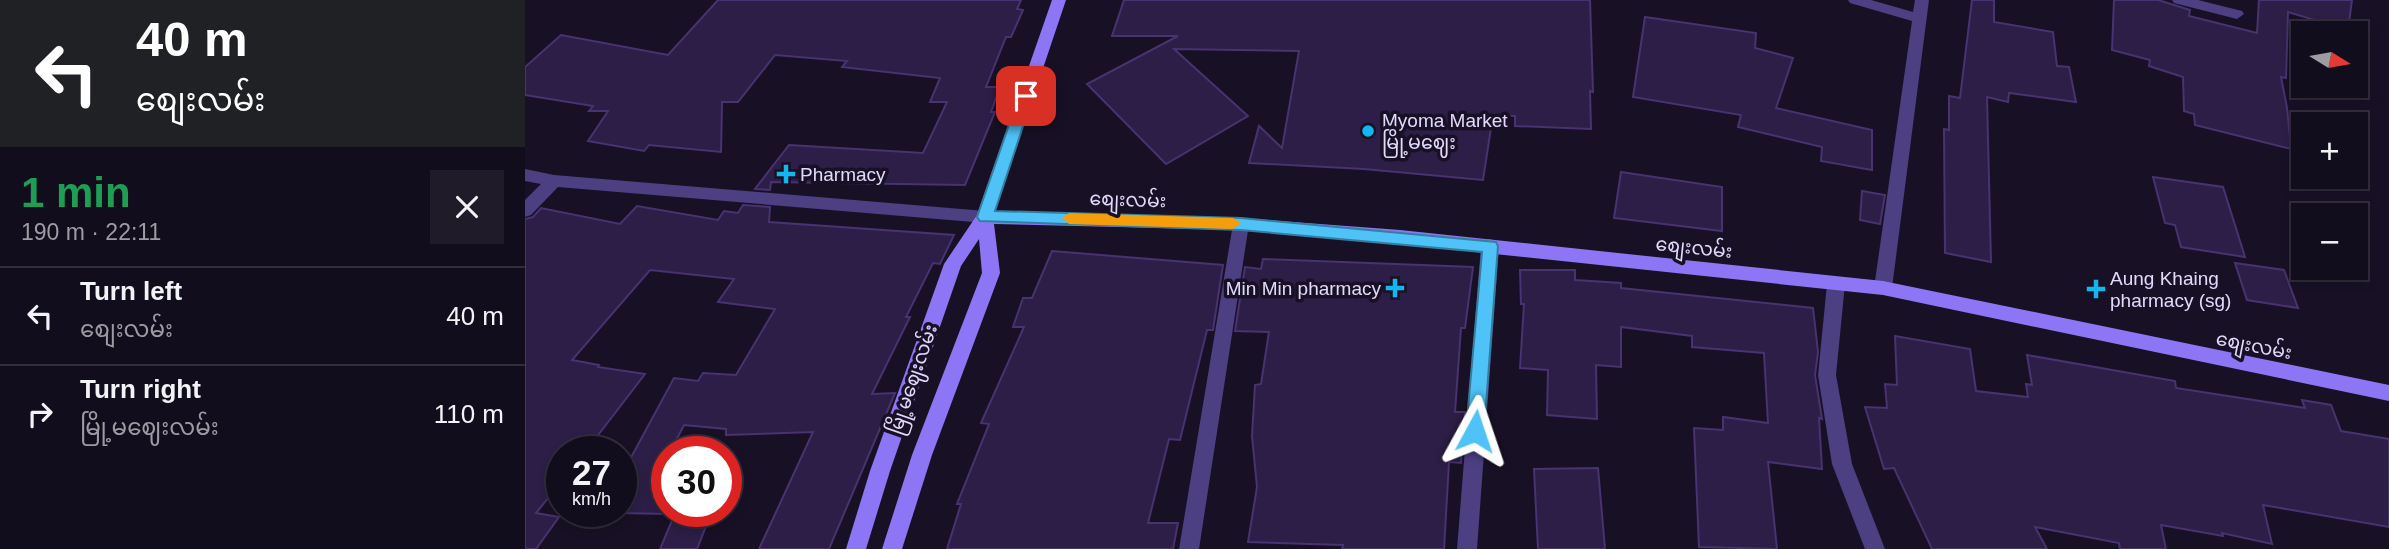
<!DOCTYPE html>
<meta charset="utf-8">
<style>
:root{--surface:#120d1c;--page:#1f1b29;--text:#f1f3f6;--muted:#9c9ca3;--line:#312d3b}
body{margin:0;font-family:Helvetica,"Noto Sans Myanmar",sans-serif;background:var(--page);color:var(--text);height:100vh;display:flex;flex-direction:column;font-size:26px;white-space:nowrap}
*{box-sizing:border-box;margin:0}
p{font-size:23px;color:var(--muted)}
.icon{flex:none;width:38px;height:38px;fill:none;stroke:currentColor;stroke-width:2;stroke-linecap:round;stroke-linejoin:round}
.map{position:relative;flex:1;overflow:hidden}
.details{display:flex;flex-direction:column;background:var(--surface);width:525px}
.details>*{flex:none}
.top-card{background:#202124;color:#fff;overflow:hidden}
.needle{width:46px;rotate:101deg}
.tools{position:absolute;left:1766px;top:21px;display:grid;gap:14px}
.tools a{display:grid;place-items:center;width:77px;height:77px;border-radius:0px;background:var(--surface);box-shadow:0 4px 10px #0003,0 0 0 2px var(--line);font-size:35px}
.speed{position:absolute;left:21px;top:436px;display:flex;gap:14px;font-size:35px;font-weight:700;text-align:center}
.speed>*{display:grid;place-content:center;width:91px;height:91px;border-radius:50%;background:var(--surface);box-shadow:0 4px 10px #0003,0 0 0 2px var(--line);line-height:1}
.speed small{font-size:18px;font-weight:400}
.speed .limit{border:10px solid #d22;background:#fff;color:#111}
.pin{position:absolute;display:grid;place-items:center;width:60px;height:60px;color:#fff;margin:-30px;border-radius:14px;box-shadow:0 4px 10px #0006}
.me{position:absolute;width:77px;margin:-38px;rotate:5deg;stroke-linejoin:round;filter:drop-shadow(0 0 5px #0008)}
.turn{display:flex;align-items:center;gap:24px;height:147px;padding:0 21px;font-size:32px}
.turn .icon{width:91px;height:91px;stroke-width:2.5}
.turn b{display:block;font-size:49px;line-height:60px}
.round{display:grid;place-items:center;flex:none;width:74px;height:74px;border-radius:0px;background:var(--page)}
.headline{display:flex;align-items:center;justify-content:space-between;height:119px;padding:0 21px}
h1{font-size:42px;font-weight:700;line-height:52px;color:#1e9e55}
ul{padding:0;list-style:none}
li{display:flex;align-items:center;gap:21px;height:98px;padding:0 21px;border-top:2px solid var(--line)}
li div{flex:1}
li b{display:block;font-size:26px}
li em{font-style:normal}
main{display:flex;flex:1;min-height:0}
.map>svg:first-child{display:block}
.building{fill:#2c1e46;stroke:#483270;stroke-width:2}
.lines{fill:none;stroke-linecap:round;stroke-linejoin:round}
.minor{fill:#4c3f82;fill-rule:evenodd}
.secondary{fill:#8d76f6;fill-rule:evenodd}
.route{fill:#4fc3f7;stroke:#337fa1;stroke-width:2}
.slow{fill:#f59e0b}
.poi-dot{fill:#12b7f0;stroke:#181126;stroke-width:2.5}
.labels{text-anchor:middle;stroke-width:7;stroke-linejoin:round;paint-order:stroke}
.poi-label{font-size:19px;fill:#e2d9fd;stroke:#181126;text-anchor:start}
.street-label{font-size:19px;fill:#e2d9fd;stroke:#181126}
</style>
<main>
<section class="details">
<div class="top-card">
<div class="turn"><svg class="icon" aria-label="left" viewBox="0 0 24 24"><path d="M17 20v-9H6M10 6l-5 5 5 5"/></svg><div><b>40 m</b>စျေးလမ်း</div></div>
</div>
<div class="headline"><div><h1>1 min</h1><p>190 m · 22:11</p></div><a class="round"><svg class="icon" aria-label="close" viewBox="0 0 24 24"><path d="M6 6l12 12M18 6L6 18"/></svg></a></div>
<ul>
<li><svg class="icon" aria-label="left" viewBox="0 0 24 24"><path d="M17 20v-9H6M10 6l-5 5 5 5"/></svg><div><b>Turn left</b><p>စျေးလမ်း</p></div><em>40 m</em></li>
<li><svg class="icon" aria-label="right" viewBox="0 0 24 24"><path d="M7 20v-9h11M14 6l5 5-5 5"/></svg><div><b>Turn right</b><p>မြို့မဈေးလမ်း</p></div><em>110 m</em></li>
</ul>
</section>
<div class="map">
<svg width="1864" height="549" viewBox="0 0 1864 549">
<rect width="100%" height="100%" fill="#181126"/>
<path class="building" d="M193 0H496L492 9 498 10 486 37H481L461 87H475L466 112H470L440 185 246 182 245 190 230 189 264 145 398 153 422 102H405L415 78 317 67 322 61 250 55 213 102H197L196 152 124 145 119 151 63 141 83 111H64L68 106 0 95V67L36 35 143 55Z
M599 0H1065L1068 92 1065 91 1066 129 990 126V116L968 115 958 180 839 169 724 163 734 126 757 148 774 51 649 49 723 116 641 164 562 84 653 36H587Z
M1447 0H1469V22L1528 32 1532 66 1544 67 1551 102 1484 93 1483 102 1462 97 1466 262 1420 253 1419 129 1424 130V96L1435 98Z
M1589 0H1633L1665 10 1664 16 1732 33 1734 0H1827L1823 30 1763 12 1761 78 1756 77 1762 108 1766 149 1670 125 1669 114 1659 111 1658 77 1624 66 1625 60 1587 50Z
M1120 17 1231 33 1230 48 1268 58 1251 108 1347 130V170L1296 161 1297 147 1213 127 1216 115 1108 97Z
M1096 172 1197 187V231L1089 218Z
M1628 177 1698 187 1720 257 1656 247 1650 225 1640 223Z
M1337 191 1360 195 1355 224 1335 220Z
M218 205 245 207 244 222 429 235 415 264 408 263 381 317H385L347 394 370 393 304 549H234L288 432 201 435V429L159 425 145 452H142V514L96 513V476L149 378 173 381 178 373 211 375 250 309 193 302 209 279 125 270 47 360 74 365 73 367 120 374 60 452H37V481L11 513 34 517 11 549H0V219L8 217 16 208 95 224 112 206 193 220 199 211 213 213Z
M527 251 698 265 688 330H682L655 440 644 439 623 523H653L648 549H422L436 504H432L464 424 456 423 499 327H488L498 298H507Z
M738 259 948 267 940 328H936L930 412H940L936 463 924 462 919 549H817L818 545 723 542 732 487 727 436 730 385 736 384 744 332 710 331 720 267 736 269Z
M1710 263 1759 270 1773 308 1722 300Z
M995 270H1050V280L1096 283V288L1288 308 1293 352 1290 375 1297 419 1294 418 1297 469 1243 462 1252 549 1174 547 1169 428 1198 430V417L1243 423 1239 353 1167 347V336L1096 327V367L1071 365 1072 419 1022 415 1023 370 995 368 999 304H996Z
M1370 336 1445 349 1451 391 1503 397 1501 384 1507 385 1502 355 1650 381 1651 388 1780 408 1777 400 1806 405 1816 431 1864 439V527L1738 505 1747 544 1697 533 1698 536 1636 525 1641 549H1595L1594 543 1510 527 1522 549H1407L1369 468 1359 469 1340 407 1362 408 1360 384 1372 385Z
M1073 468 1080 549H1013L1009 469Z
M151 511H187L172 549H135Z"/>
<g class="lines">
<path class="minor" d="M1323 0H1346L1388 12 1390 0H1404L1367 288 1364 293H1352L1349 288 1387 21 1325 3Z
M1647 0H1673L1717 11 1719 14 1712 19 1649 3Z
M0 169 29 175 460 211 466 212 468 217 466 222 460 223 33 187 6 215 0 217V200L16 184 0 181Z
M716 218 722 219 724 224 674 549H654L708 224 710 219Z
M965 239 971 241 974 246 952 549H932L956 246 959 241Z
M1311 277 1317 279 1320 284 1311 375 1327 464 1360 549H1340L1307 464 1293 375 1302 284 1305 279Z"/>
<path class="secondary" d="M527 0H541L470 211 716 218 875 230 1358 281 1864 385V401L1358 295 875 244 716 230 469 224 475 273 407 455 377 549H357L387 455 457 273 454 239 436 266 365 471 341 549H321L345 471 419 264 452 215Z"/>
</g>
<path class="route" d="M501 92 508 96 470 211 716 218 971 242 973 246 959 431 956 436 950 439 944 436 941 431 957 252 716 230 455 221 452 217 494 96Z"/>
<path class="slow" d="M544 213 708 218 716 223 708 229 544 224 537 218Z"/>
<g class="poi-dot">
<circle cx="843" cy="131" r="7"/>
<path d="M257.5 163.5h7v7h7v7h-7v7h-7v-7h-7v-7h7z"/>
<path d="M866.5 277.5h7v7h7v7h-7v7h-7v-7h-7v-7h7z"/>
<path d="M1567.5 278.5h7v7h7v7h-7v7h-7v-7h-7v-7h7z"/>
</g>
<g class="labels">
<g class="poi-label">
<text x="857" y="127">Myoma Market<tspan x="857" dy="22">မြို့မဈေး</tspan></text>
<text x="275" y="181">Pharmacy</text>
<text x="1585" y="285">Aung Khaing<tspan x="1585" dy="22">pharmacy (sg)</tspan></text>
<text x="856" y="295" text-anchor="end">Min Min pharmacy</text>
</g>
<g class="street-label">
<text transform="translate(603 199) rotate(2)" y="7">စျေးလမ်း</text>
<text transform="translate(1169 247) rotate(6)" y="7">စျေးလမ်း</text>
<text transform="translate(1729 345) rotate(11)" y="7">စျေးလမ်း</text>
<text transform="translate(387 379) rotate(-71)" y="7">မြို့မဈေးလမ်း</text>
</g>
</g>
</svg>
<div class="tools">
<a><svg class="needle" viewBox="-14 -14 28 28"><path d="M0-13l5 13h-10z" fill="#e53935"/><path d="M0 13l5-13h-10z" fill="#9c9ca3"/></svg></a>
<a>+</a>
<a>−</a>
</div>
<div class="speed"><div>27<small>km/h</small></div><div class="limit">30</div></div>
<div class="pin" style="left:501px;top:96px;background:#d93025"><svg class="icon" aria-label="arrive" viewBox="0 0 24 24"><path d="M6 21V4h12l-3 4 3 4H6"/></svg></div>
<svg class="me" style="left:950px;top:431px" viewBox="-20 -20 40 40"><path d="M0-17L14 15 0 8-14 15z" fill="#4fc3f7" stroke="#fff" stroke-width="4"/></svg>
</div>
</main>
